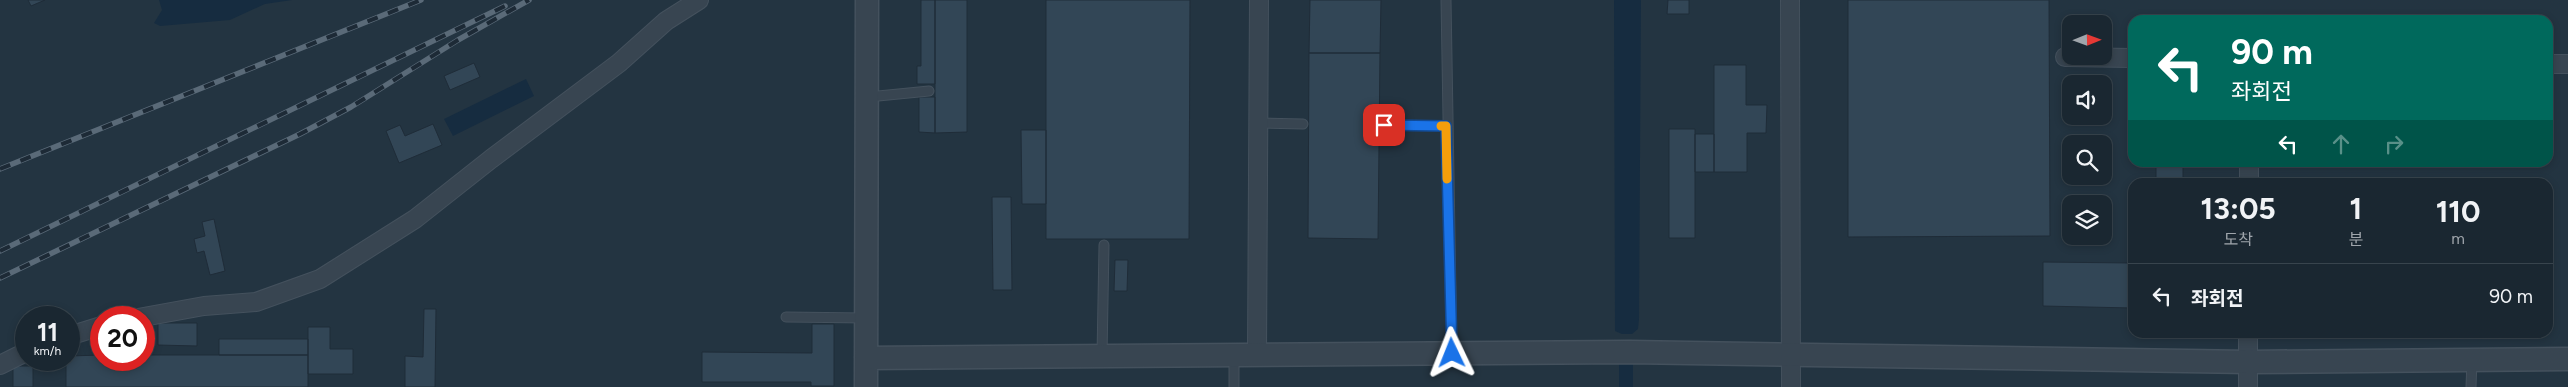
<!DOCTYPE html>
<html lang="ko">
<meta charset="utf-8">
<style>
:root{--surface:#1a2731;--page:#232f39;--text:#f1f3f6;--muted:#9fa5ab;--line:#38444d}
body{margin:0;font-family:Figtree,"Noto Sans KR",sans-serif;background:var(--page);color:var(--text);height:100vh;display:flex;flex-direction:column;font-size:19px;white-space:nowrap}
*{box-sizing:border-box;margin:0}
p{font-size:16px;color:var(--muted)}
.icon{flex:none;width:28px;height:28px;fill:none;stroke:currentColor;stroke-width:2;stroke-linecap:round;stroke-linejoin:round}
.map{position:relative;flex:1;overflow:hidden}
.side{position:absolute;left:2128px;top:178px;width:425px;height:160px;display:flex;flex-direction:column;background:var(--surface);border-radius:15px;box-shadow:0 2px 8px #0003,0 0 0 1px var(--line)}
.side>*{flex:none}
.banner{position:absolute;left:2128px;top:15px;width:425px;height:152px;border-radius:15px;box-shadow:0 2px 8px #0003,0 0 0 1px var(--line);background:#00695c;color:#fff;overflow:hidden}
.needle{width:32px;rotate:89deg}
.tools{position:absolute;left:2062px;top:15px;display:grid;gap:10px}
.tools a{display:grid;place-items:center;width:50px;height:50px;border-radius:10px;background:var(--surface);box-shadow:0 2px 8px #0003,0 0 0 1px var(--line);font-size:25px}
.speed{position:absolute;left:15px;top:306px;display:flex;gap:10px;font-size:25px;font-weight:700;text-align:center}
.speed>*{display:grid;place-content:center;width:65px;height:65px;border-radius:50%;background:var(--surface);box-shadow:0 2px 8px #0003,0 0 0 1px var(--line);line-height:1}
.speed small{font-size:12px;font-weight:400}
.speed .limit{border:8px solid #d22;background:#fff;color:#111}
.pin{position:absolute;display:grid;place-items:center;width:42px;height:42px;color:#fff;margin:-21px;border-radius:10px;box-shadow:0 2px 8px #0006}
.me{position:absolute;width:55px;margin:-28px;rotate:358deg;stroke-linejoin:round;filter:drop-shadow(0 0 4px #0008)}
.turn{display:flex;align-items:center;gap:18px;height:105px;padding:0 20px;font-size:22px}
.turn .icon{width:65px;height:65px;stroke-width:2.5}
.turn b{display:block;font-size:35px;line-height:42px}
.lanes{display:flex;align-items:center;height:48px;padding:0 20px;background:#0003;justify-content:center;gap:25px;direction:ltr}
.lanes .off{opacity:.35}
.eta{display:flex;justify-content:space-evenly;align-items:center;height:85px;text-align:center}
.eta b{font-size:30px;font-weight:700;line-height:35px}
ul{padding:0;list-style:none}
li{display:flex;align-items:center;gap:15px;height:65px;padding:0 20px;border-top:1px solid var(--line)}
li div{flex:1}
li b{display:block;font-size:19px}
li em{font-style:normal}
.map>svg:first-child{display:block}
.water{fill:#162c40}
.building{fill:#324656;stroke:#1f2c38}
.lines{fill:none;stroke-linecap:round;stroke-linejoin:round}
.service-casing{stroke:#44515d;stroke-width:11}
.minor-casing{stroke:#44515d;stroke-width:20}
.tertiary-casing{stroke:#44515d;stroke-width:25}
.service{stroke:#384551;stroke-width:9}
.minor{stroke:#384551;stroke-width:18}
.tertiary{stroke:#384551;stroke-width:22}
.rail-casing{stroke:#5a6a78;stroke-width:5.5}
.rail{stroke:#1d2a36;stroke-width:4;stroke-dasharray:11;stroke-linecap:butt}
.route-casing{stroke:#114b97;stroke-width:12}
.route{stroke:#1a73e8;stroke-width:9}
.slow{stroke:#f59e0b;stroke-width:9}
</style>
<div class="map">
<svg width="2568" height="387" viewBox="0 0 2568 387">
<rect width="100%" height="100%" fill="#233441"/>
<path class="water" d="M159 0H292L265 4 230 20 160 26 154 23 162 10Z
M1614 0H1641L1639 319 1638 329 1632 334H1622L1615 331Z
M526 79 534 96 453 136 444 119Z
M1619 359 1633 360V387H1619Z"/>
<path class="building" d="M28 0H45L31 6Z
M921 0H935V84H917V66H921Z
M935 0H967V132L935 133Z
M1046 0H1190L1189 239H1046Z
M1310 0H1381L1380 53H1309Z
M1668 0H1689V14H1667Z
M1848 0H2049L2050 236 1848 237Z
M1309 53H1380L1378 239 1308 238Z
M474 63 480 77 450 90 444 76Z
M1714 65H1746V105H1767L1766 133H1747V172H1714Z
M919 97H935V133L919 132Z
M433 124 442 145 399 163 386 131 400 125 405 136Z
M1669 129H1695V238H1669Z
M1021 130H1046V204H1022Z
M1695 134H1714V172H1695Z
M2156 162H2183V182H2156Z
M992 197H1011L1012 290H993Z
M214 219 225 271 210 275 204 251 197 253 194 239 205 236 202 222Z
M1115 260H1128L1127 291H1114Z
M2043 262 2132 263V308L2043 306Z
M424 309H436L435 387H405V356L423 357Z
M26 321V334L22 322Z
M158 323H197V346L158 345Z
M812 324H834V386H811V382H702V352L812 353Z
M308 327H330V349H353V374H308Z
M219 339H308V355H219Z
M101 355V360H144V355H308V387H66V360H69V356Z
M13 366H33V387H13Z"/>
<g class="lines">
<g class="service-casing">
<path id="service" d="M1446 0 1452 353
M868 97 929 91
M1258 123 1303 124
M1384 125 1446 126
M786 317 866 318
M1102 356 1104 245
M1234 356V387
M2471 387 2472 360"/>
</g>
<g class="minor-casing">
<path id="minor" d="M1790 0 1791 387
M2065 57 2132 58
M2548 64H2568
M2249 182V162
M138 318 204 306 256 302 320 279 415 219 491 159 619 63 666 21 699 0
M69 336 101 326
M1257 355 1259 0
M0 365 26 352
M2248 387V332"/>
</g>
<g class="tertiary-casing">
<path id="tertiary" d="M866 358 1630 352 2248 362 2568 359
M866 387 867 0"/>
</g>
<use href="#service" class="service"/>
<use href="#minor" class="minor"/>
<use href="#tertiary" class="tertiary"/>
<g class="rail-casing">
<path id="rail" d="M0 169 421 0
M0 251 505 6
M0 278 300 134 351 107 458 40 529 0"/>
</g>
<use href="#rail" class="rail"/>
</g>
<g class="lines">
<g class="route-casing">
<path id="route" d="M1384 125 1446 126 1452 353"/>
</g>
<use href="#route" class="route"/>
<path class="slow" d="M1441 126H1446L1447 179"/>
</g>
</svg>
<div class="tools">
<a><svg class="needle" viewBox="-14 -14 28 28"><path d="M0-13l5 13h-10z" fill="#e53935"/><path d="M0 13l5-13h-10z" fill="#9fa5ab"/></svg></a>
<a><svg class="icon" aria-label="sound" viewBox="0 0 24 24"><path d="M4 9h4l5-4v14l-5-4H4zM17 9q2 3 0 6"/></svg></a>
<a><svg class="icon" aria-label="search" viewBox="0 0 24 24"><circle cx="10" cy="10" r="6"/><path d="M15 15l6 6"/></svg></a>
<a><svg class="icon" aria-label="layers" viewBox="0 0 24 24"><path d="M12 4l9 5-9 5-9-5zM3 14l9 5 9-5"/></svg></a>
</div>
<div class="speed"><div>11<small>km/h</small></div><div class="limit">20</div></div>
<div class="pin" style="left:1384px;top:125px;background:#d93025"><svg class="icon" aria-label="arrive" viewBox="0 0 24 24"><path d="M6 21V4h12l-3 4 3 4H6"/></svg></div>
<svg class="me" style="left:1452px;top:353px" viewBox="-20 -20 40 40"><path d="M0-17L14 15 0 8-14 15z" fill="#1a73e8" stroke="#fff" stroke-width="4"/></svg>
<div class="banner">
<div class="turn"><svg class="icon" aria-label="left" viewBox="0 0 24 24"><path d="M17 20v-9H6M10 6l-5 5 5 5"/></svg><div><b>90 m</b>좌회전</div></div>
<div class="lanes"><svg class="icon" aria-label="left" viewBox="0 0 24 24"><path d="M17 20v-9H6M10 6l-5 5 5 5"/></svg><svg class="icon off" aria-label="ahead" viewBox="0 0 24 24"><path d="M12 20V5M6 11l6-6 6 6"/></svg><svg class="icon off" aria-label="right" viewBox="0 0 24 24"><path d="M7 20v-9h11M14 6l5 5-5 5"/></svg></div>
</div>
<section class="side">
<div class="eta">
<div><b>13:05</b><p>도착</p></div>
<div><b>1</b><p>분</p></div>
<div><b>110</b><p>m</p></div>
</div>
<ul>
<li><svg class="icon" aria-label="left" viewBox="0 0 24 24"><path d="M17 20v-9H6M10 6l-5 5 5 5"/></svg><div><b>좌회전</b></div><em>90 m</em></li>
</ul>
</section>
</div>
